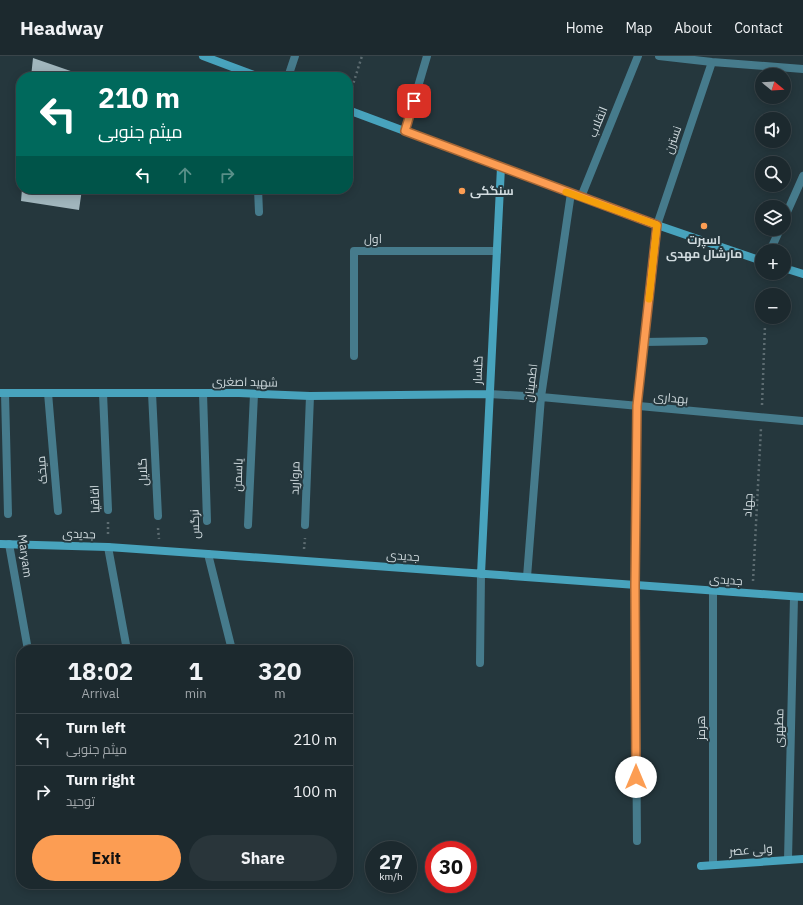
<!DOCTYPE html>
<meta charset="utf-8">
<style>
:root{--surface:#1c292e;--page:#29353a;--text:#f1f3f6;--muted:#a0a6aa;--line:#3a454a;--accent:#fc9d53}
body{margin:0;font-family:"IBM Plex Sans",Cairo,sans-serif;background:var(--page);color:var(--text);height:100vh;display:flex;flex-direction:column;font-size:15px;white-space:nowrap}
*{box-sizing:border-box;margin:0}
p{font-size:13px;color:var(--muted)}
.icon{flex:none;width:22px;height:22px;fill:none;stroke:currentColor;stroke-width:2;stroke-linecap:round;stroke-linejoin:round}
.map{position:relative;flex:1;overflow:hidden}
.details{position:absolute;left:16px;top:589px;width:337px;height:244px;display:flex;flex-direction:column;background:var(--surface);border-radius:16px;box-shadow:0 2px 10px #0003,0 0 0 1px var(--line)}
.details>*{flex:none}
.top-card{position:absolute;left:16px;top:16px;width:337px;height:122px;border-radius:16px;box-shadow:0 2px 10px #0003,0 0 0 1px var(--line);background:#00695c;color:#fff;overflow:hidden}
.needle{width:26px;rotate:108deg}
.buttons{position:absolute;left:755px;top:12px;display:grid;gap:8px}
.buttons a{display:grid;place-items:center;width:36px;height:36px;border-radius:50%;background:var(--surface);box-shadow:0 2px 10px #0003,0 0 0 1px var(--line);font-size:20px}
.speed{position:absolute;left:365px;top:785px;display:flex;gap:8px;font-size:20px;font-weight:700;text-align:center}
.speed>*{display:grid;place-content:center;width:52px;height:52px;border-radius:50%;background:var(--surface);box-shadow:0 2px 10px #0003,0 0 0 1px var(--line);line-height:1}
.speed small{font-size:10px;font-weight:400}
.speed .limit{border:6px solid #d22;background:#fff;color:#111}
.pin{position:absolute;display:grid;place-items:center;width:34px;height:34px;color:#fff;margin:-17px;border-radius:8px;box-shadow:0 2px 6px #0006}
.me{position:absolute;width:44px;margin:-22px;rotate:0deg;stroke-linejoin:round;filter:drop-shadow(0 0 3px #0008)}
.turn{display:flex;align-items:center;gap:14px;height:84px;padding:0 16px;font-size:18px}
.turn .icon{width:52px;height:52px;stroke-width:2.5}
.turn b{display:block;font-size:28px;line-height:34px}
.lanes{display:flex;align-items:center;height:38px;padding:0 16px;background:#0003;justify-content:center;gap:20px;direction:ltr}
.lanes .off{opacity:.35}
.eta{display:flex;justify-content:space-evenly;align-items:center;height:68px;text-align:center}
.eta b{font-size:24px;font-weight:700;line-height:28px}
.button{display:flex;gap:8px;margin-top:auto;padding:8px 16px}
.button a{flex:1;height:46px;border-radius:24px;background:var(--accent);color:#111;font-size:16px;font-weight:700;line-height:46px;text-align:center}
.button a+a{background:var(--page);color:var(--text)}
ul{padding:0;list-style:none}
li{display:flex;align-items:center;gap:12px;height:52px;padding:0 16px;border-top:1px solid var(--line)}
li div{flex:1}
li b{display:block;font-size:15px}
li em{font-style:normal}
header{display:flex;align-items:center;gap:24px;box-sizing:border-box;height:56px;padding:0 20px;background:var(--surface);border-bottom:1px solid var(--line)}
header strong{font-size:19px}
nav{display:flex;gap:22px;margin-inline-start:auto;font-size:14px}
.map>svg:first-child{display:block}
.building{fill:#a1b6bd}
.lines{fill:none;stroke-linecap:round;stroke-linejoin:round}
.path{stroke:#5d6c71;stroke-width:2.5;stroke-dasharray:2 3;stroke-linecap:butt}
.street{stroke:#467b8c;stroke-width:8}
.secondary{stroke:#48a3bd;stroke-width:8}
.route-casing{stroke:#a46636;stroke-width:10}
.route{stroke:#fc9d53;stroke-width:7}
.slow{stroke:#f59e0b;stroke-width:7}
.poi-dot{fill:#fc9d53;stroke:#25373d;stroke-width:1.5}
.labels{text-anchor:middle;stroke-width:4;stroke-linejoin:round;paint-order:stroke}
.street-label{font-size:12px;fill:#d1dbdf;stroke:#25373d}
.poi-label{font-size:12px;font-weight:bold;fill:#d1dbdf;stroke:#25373d;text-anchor:start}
</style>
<header>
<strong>Headway</strong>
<nav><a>Home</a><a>Map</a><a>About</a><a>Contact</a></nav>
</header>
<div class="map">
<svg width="803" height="849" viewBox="0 0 803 849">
<rect width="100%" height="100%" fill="#25373d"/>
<path class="building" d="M33 2 88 21H31Z
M22 133H82L79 154 21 145Z"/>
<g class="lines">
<path class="path" d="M349 41 362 0
M762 349 765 269
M108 466V479
M158 472 159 483
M304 493 305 482
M753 525 761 372"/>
<path class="street" d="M659 0 712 6 803 13
M288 21 295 0
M405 75 427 0
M258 133 259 156
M581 141 638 0
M784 163 803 120
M770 195 780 173
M644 286 704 285
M354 300V195H497
M5 337 8 458
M48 337 58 455
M103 337 108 454
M152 337 158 460
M203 337 207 465
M489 338 541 341 803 365
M248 469 254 338
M305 469 310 340
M9 488 28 594
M108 491 127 594
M208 498 232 594
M527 521 541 341 571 137
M480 607 481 518
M637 785 635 530 637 350 657 169 712 6
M788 804 794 541
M713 809V535"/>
<path class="secondary" d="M203 0 259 21
M348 54 657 169 762 205
M784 212 803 218
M0 337H239L310 340 489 338
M0 488 108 491 208 498 803 541
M481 518 501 111
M701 810 803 803"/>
</g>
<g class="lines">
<g class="route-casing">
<path id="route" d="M414 45 405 75 657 169 637 350 635 530 636 721"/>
</g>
<use href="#route" class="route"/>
<path class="slow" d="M566 136 657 169 649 243"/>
</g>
<g class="poi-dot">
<circle cx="462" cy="135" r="4"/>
<circle cx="704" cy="170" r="4"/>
</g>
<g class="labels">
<g class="street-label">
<text transform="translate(598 66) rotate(-68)" y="4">انقلاب</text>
<text transform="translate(673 84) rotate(-71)" y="4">نسترن</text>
<text x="373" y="187">اول</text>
<text transform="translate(478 314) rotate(-87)" y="4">گلسار</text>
<text transform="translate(245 326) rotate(1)" y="4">شهید اصغری</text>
<text transform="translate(531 327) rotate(-83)" y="4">اطمینان</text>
<text transform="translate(671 342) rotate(5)" y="4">بهداری</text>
<text transform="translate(42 414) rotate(-95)" y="4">میخک</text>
<text transform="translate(143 416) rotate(-93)" y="4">گلایل</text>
<text transform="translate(238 419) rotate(-88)" y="4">یاسمن</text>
<text transform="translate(295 422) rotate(-88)" y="4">مروارید</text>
<text transform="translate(95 443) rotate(-92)" y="4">اقاقیا</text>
<text transform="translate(748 449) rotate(-87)" y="4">جهاد</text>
<text transform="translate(195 468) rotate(-92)" y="4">نرگس</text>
<text transform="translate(79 478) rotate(2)" y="4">جدیدی</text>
<text transform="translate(25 500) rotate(82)" y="4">Maryam</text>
<text transform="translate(403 500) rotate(4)" y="4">جدیدی</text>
<text transform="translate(726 524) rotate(4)" y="4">جدیدی</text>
<text transform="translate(701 672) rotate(-90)" y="4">هرمز</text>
<text transform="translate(779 672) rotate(-89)" y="4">مطهری</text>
<text transform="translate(751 794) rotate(-4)" y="4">ولی عصر</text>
</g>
<g class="poi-label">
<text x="470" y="139">سنگکی</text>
<text x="704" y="188" text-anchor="middle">اسپرت<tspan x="704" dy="14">مارشال مهدی</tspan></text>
</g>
</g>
</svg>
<div class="buttons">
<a><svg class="needle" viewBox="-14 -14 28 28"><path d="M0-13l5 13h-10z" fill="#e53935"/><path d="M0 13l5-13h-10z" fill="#a0a6aa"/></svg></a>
<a><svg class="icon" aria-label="sound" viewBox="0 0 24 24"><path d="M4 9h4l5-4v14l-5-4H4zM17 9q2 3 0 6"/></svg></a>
<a><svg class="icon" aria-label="search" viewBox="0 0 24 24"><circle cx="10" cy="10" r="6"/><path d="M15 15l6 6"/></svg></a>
<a><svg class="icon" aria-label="layers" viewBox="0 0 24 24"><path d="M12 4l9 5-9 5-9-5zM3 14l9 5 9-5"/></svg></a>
<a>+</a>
<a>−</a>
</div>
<div class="speed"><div>27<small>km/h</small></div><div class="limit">30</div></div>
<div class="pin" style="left:414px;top:45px;background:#d93025"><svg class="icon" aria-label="arrive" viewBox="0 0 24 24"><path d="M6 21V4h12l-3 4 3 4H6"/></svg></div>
<svg class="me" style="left:636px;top:721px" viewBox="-20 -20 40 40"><circle r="19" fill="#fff"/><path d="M0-13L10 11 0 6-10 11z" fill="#fc9d53"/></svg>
<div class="top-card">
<div class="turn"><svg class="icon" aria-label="left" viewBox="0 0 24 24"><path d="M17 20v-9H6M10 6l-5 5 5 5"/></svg><div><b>210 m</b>میثم جنوبی</div></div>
<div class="lanes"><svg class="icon" aria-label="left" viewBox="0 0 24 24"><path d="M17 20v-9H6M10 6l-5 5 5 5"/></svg><svg class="icon off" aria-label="ahead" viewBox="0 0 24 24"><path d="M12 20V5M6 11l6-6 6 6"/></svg><svg class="icon off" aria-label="right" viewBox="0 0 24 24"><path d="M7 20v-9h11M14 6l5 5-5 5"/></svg></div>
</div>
<section class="details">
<div class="eta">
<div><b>18:02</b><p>Arrival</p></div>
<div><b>1</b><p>min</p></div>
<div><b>320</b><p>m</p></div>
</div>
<ul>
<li><svg class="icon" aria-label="left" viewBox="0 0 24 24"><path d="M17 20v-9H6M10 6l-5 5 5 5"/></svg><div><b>Turn left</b><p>میثم جنوبی</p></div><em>210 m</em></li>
<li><svg class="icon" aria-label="right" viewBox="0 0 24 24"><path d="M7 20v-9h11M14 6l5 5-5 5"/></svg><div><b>Turn right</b><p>توحید</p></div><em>100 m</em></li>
</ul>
<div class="button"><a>Exit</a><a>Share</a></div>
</section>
</div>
